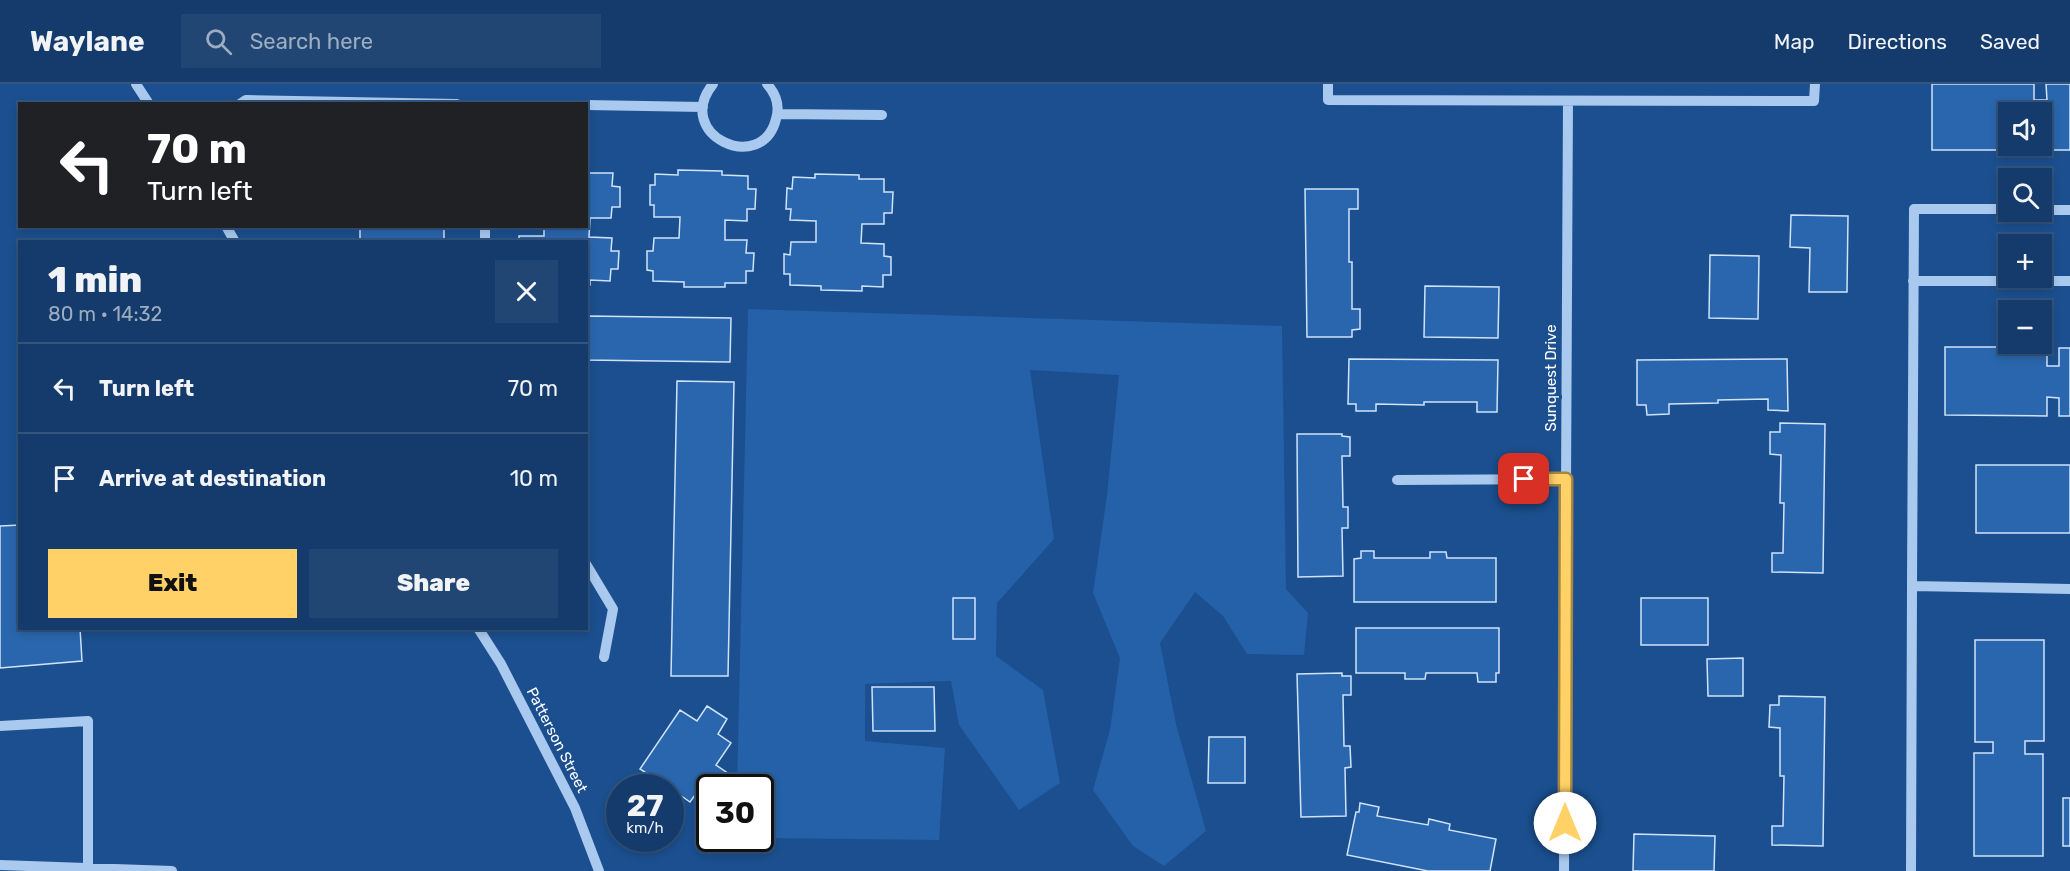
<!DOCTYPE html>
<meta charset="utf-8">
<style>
:root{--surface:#143b6b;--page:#214673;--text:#f1f3f6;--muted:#9dadc1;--line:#33557e;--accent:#ffd166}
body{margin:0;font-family:Rubik,sans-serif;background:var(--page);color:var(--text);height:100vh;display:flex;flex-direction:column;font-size:22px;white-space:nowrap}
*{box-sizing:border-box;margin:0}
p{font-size:20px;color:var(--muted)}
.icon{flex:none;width:33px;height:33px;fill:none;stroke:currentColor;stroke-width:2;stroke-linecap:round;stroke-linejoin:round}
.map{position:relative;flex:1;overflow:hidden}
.sheet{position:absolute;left:18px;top:156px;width:570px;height:390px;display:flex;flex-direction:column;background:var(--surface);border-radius:0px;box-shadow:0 3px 9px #0003,0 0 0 2px var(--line)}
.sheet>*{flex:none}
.top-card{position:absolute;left:18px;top:18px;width:570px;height:126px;border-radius:0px;box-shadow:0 3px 9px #0003,0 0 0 2px var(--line);background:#202124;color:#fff;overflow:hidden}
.tools{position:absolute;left:1998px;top:18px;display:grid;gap:12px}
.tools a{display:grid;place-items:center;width:54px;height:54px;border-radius:0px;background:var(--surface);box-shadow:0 3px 9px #0003,0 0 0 2px var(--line);font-size:30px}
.speed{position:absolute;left:606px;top:690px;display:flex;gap:12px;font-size:30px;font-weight:700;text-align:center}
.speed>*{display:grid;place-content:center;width:78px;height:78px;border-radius:50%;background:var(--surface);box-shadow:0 3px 9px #0003,0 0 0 2px var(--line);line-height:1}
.speed small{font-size:15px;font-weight:400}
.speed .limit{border:3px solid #111;border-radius:9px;background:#fff;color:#111}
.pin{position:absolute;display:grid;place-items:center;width:51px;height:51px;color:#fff;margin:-26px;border-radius:12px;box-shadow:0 3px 9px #0006}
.me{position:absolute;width:66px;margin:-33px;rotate:0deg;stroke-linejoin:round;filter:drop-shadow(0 0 4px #0008)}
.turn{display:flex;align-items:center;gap:21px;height:126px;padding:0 30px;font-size:27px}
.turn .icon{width:78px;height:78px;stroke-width:2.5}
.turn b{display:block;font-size:42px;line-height:51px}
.round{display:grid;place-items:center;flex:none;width:63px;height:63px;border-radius:0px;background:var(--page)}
.headline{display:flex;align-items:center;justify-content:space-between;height:102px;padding:0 30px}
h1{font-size:36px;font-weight:800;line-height:45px}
.primary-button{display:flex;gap:12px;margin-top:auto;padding:12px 30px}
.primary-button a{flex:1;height:69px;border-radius:0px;background:var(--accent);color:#111;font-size:24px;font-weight:800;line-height:69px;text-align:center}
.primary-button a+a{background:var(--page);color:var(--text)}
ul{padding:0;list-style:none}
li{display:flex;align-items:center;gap:18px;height:90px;padding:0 30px;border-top:2px solid var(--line)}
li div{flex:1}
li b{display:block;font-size:22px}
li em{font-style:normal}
header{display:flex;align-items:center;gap:36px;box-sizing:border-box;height:84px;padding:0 30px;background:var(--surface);border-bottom:2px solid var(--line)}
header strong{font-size:28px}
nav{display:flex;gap:33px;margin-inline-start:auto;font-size:21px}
.search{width:420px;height:54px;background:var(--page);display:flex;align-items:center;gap:15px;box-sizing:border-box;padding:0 21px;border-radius:0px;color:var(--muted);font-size:22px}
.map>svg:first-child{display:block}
.green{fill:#2461a8}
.building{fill:#2a66ad;stroke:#cfe3fa;stroke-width:1.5}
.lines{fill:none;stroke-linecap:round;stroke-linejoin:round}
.minor{stroke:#a9c9ee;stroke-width:10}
.route-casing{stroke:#a68842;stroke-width:15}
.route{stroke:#ffd166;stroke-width:10}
.labels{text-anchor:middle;stroke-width:6;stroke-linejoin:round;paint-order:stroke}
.street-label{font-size:15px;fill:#fff;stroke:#1b4f8f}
</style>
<header>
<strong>Waylane</strong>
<div class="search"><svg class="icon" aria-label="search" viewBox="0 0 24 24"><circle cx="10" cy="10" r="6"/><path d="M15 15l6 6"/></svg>Search here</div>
<nav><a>Map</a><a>Directions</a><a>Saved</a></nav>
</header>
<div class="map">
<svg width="2070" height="787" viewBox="0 0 2070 787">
<rect width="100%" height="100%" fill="#1b4f8f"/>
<path class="green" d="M748 225 1282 242 1286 505 1308 529 1304 571 1247 570 1223 532 1195 508 1160 559 1176 640 1206 747 1164 782 1133 762 1093 706 1110 646 1120 574 1093 509 1107 411 1119 291 1030 286 1054 455 997 519 996 572 1043 606 1060 699 1019 726 959 641 951 597 865 600V657L945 664 939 756 761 754 760 704H737Z"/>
<path class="building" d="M1932 0H2034V16H2047L2046 0H2070V66H2046V48H2042V28H2008V62H2034V66H1932Z
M678 86 722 87V91L748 92V105H756L755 125H747V137L725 136V156H747L746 169H754L753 187H746V199H725V203H684V198L653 197V187L647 186V167H653L654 154H679L680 133H654V121H650V101H655V90L678 91Z
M586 89H613L612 102 620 103V123H612L611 134H590L589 153 612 154 611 167H619L618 185H611L610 197 590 196V201H586V158H519V152H544V142H586Z
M815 90 859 91V95H884V108H893L892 129H884V140H862L861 159 884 160V172L891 173V191H883V203L862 202V207L821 206V202L790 201V190H784V170L790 171 791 158H816V137L790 136 791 125H786L787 104 792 105 793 93 815 94Z
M1305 105H1358V125H1349V178H1352V225H1360V245L1352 246V253H1307Z
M1791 131 1848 132 1847 208H1809L1810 164 1790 163Z
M305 142H444V158L360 157V144Z
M1710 171 1759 172 1758 235 1709 234Z
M1425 202 1499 203 1498 254 1424 253Z
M586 232 731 234 730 278 586 276Z
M1945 263H2047V282H2059V264H2070V332H2059V314L2047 313V332L1945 331Z
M1349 275 1498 276 1497 328H1477V318H1424V321L1376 320V327H1356V320H1348Z
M1787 275 1788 327 1768 326V315L1718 316V319L1669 320V330L1647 331 1646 321H1637V276Z
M677 297 734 298 728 592H671Z
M1780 339 1825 340 1823 489 1772 488V469H1783L1784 419H1780L1781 371 1770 370V348H1780Z
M1297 350H1342V352L1350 353V372H1342L1343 423H1348V444H1342L1343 492 1298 493Z
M1976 381H2070V449H1976Z
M20 441V544H80L82 577 0 584V442Z
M1361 467H1374V474H1430V468H1446L1447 474H1496V518H1354V475L1361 474Z
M953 514H975V555H953Z
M1641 514H1708V561H1641Z
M1356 544H1499V589H1496V598H1478L1477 589H1426L1425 595H1405V589H1356Z
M1975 556H2044V657H2025V670H2043V772H1974V669H1993V658H1975Z
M1743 574V612H1708L1707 575Z
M1342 589V592H1351V611H1343L1344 662H1350L1351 683 1345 684 1346 732 1301 733 1297 590Z
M872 603H934L935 647H873Z
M1779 612 1825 613 1823 762 1772 761V742H1783L1784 692H1780V644L1769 643 1770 621H1779Z
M707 622 727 635 718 650 731 659 716 681 732 692 724 704H710L703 700 690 718 670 704 640 685 680 626 697 637Z
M1209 653H1245V699H1208Z
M2063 714H2070V762H2063Z
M1360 719 1379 723 1377 732 1428 741 1429 735 1450 740 1449 746 1496 755 1490 787H1428L1347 771 1356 728H1359Z
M1634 750 1715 752 1714 787H1633Z"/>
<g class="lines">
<path class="minor" d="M136 0 149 20
M713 0C672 51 762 92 776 35 780 22 776 10 767 0
M1328 0V16L1814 17 1815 0
M240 20 246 16 457 20
M586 21 703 23
M778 30 882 31
M2042 126H2070
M226 142 235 158
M485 158V142
M1913 197H2070
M1397 396 1566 395
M586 480 613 525 604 573
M1912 502 1914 125H2008
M478 544 501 580 575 724 599 787
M0 642 88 637V784
M0 781 172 787
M1564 787 1568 17
M1911 787 1912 502 2070 505"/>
</g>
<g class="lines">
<g class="route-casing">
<path id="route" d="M1524 395H1566L1565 739"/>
</g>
<use href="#route" class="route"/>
</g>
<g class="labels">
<g class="street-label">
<text transform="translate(1551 294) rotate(-90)" y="5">Sunquest Drive</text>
<text transform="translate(557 656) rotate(63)" y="5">Patterson Street</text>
</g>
</g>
</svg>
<div class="tools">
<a><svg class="icon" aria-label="sound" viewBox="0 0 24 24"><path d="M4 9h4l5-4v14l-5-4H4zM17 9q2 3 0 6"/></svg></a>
<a><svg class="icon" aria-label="search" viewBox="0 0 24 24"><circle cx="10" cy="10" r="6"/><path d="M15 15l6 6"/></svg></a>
<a>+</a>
<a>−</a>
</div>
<div class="speed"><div>27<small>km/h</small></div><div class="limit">30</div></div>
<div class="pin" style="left:1524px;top:395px;background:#d93025"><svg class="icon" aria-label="arrive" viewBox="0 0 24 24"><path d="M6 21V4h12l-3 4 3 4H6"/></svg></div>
<svg class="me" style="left:1565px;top:739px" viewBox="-20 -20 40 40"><circle r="19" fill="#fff"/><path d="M0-13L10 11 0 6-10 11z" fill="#ffd166"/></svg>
<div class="top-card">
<div class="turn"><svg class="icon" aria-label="left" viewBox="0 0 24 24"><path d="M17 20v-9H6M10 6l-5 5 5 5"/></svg><div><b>70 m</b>Turn left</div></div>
</div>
<section class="sheet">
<div class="headline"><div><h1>1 min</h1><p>80 m · 14:32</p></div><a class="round"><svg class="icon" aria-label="close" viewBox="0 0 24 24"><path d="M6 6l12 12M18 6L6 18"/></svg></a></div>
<ul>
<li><svg class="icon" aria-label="left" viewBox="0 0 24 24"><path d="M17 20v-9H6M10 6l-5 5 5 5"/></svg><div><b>Turn left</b></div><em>70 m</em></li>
<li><svg class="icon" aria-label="arrive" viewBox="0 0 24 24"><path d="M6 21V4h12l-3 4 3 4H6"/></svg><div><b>Arrive at destination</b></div><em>10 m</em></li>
</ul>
<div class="primary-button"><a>Exit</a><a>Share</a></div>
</section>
</div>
